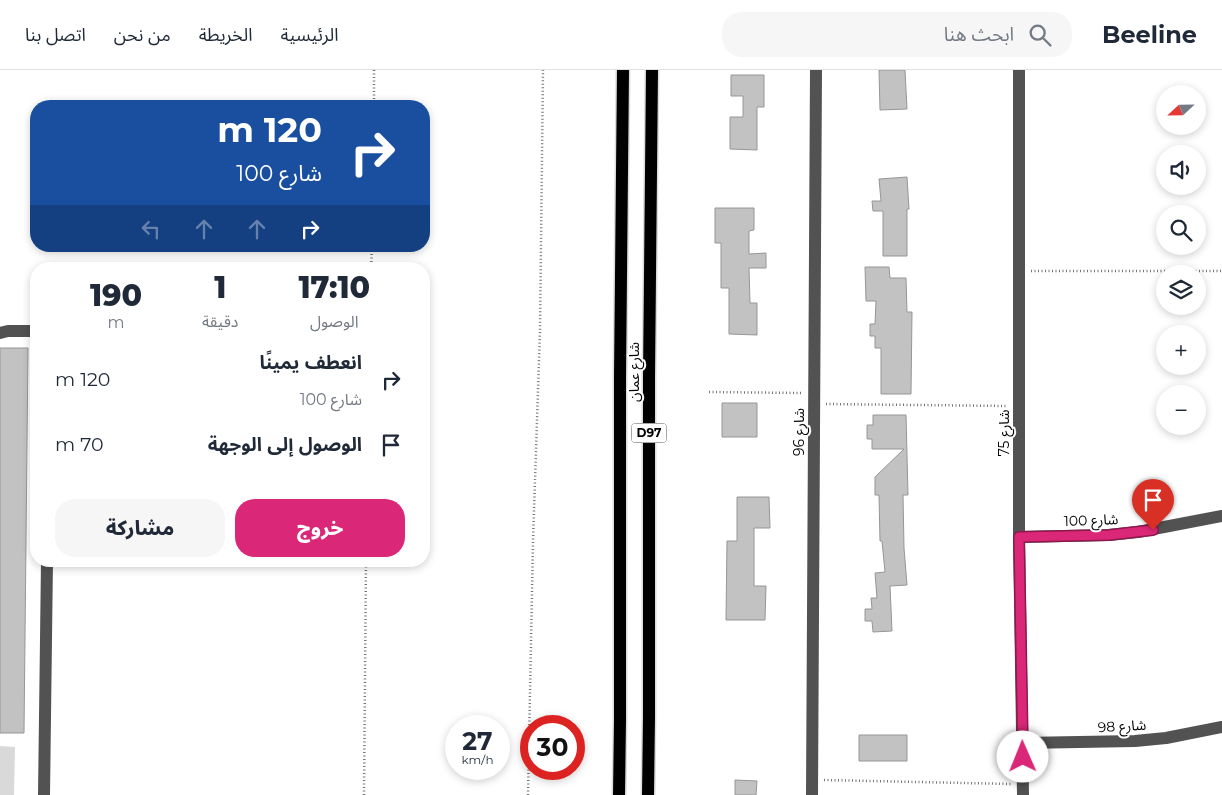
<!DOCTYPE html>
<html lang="ar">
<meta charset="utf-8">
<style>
:root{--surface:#fff;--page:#f6f6f7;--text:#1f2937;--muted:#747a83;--line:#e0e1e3;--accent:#db2777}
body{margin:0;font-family:Montserrat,"Noto Sans Arabic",sans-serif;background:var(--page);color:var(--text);direction:rtl;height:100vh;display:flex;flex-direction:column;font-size:19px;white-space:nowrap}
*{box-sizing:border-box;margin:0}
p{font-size:16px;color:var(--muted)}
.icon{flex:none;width:28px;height:28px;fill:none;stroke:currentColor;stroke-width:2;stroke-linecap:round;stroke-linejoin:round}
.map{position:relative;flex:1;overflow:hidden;direction:ltr}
.side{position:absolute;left:30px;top:192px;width:400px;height:305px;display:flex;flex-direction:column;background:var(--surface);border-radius:20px;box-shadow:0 2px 8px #0003;direction:rtl}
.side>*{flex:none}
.hud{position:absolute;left:30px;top:30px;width:400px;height:152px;border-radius:20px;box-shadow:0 2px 8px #0003;direction:rtl;background:#1a4fa0;color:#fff;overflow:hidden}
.needle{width:32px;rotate:248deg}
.fabs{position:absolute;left:1156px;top:15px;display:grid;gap:10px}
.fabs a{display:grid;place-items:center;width:50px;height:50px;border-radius:50%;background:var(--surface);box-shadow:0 2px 8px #0003;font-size:25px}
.speed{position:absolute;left:445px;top:645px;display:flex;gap:10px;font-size:25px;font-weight:700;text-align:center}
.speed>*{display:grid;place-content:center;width:65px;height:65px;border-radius:50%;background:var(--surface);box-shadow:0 2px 8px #0003;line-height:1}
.speed small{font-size:12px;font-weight:400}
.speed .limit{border:8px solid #d22;background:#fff;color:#111}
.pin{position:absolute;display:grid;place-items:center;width:42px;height:42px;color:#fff;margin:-51px -21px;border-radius:50% 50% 50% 0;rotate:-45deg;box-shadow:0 0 5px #0007}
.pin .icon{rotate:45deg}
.me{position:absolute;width:55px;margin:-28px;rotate:359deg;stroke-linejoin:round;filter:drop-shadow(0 0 4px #0008)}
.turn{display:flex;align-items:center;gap:18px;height:105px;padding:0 25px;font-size:22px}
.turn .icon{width:65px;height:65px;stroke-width:2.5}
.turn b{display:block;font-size:35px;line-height:42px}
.lanes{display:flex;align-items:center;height:48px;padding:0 25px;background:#0003;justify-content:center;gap:25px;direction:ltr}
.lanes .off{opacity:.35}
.eta{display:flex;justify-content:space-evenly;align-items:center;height:85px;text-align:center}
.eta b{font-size:30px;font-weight:800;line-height:35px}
.primary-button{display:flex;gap:10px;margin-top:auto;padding:10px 25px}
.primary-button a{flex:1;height:58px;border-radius:20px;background:var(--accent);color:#fff;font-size:20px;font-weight:800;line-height:58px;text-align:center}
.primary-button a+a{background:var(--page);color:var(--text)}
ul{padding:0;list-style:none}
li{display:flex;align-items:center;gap:15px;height:65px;padding:0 25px}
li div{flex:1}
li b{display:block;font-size:19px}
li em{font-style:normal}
header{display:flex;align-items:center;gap:30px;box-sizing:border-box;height:70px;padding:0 25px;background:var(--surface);border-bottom:1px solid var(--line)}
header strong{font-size:24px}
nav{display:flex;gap:28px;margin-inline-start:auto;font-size:18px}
.search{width:350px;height:45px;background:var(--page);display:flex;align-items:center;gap:12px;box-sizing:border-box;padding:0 18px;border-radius:20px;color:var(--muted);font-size:19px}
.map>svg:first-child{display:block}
.green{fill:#d9d9d9}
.building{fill:#c2c2c2;stroke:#969696}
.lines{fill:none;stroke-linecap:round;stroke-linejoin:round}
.major-casing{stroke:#dbdbdb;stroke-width:15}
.path{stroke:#747474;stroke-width:2.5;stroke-dasharray:1 2.5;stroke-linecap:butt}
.minor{stroke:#525252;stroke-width:12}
.major{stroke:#000;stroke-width:12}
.route-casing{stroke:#8e194d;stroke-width:12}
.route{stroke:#db2777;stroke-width:9}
.labels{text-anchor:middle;stroke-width:4;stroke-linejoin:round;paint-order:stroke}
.shield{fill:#fff;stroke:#4c4c4c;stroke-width:1}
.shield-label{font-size:12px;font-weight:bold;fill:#000}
.street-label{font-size:14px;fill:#000;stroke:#fff}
</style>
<header>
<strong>Beeline</strong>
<div class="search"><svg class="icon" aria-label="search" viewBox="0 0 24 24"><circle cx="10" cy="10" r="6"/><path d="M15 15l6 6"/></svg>ابحث هنا</div>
<nav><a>الرئيسية</a><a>الخريطة</a><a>من نحن</a><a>اتصل بنا</a></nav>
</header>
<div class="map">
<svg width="1222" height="725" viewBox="0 0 1222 725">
<rect width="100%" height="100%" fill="#fff"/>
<path class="green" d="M0 676 15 677 14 725H0Z"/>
<path class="building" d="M879 0H905L907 39 880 40Z
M731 5H764V37H757V80L730 79V47H743V26H731Z
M907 107 909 139H907V186H883V141H873L872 131H881L879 109Z
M715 138H754V160L749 161V184L766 183V198H749L750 233H757V265L729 264V218H721V173H715Z
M865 197H889L890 208H906L907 242H912L911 324H881V278H875V266H870V254H875L876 231H866Z
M0 278H28L24 663H0Z
M722 333H757V367H722Z
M873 345H906L908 425H903L904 478 907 515 890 516 892 561 873 562 872 551H865V539H872L871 528H877L875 503 885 502 882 471H880L879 425H875V407L904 379H872V369H867V355H873Z
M737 427H769L770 458H754V516H766L765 550H726L727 471H737Z
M859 665H907V691H859Z
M735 710 757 711 756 725H735Z"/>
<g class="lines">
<g class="major-casing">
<path id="major" d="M619 725 620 650V307L623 0
M648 725 649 647V307L652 0"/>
</g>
<path class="path" d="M374 36V0
M371 199 372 176
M1031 201H1222
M709 322 802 323
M826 334 1008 336
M824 710 1011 714
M364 725 366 491
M528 725 533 471 540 261 543 0"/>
<path class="minor" d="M1019 0V467L1023 725
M0 263 8 261H36
M1019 467 1109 465 1138 462 1222 446
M1023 673 1135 671 1166 668 1222 657
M44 725 47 491
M812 725 816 0"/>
<use href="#major" class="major"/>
</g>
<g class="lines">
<g class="route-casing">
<path id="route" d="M1023 687 1019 467 1109 465 1153 460"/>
</g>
<use href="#route" class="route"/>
</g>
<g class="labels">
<rect class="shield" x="631.5" y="353.5" width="35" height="19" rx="4"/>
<g class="shield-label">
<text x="649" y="367">D97</text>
</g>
<g class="street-label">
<text transform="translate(634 302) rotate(-90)" y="5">شارع عمان</text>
<text transform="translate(799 362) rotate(-90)" y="5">شارع 96</text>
<text transform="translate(1004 363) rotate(-90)" y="5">شارع 75</text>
<text transform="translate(1091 450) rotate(-2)" y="5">شارع 100</text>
<text transform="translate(1122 656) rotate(-3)" y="5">شارع 98</text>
</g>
</g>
</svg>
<div class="fabs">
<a><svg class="needle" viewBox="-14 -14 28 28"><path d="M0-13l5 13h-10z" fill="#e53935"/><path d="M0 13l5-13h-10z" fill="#747a83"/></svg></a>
<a><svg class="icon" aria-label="sound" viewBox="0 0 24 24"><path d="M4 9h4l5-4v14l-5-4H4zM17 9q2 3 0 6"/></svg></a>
<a><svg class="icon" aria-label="search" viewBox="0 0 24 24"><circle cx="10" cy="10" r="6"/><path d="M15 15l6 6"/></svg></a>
<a><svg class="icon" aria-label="layers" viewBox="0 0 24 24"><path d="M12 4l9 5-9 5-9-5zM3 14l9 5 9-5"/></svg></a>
<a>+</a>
<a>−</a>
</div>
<div class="speed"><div>27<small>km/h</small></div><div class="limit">30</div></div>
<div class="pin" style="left:1153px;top:460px;background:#d93025"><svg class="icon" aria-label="arrive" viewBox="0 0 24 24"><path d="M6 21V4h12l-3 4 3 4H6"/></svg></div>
<svg class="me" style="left:1023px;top:687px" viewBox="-20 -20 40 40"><circle r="19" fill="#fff"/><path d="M0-13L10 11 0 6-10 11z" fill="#db2777"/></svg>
<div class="hud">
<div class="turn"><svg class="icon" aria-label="right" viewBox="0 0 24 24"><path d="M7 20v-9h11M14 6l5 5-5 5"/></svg><div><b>120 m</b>شارع 100</div></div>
<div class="lanes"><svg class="icon off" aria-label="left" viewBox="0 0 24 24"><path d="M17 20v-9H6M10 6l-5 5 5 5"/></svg><svg class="icon off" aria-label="ahead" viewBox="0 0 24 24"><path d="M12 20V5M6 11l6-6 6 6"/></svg><svg class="icon off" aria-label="ahead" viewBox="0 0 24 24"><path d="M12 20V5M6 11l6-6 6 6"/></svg><svg class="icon" aria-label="right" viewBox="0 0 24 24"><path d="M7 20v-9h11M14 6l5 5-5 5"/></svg></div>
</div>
<section class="side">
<div class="eta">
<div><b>17:10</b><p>الوصول</p></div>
<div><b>1</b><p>دقيقة</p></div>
<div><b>190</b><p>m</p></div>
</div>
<ul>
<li><svg class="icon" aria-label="right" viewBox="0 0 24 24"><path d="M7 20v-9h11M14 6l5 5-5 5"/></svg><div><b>انعطف يمينًا</b><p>شارع 100</p></div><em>120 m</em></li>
<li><svg class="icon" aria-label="arrive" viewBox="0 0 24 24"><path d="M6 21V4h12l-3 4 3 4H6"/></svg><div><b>الوصول إلى الوجهة</b></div><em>70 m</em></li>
</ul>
<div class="primary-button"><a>خروج</a><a>مشاركة</a></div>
</section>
</div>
